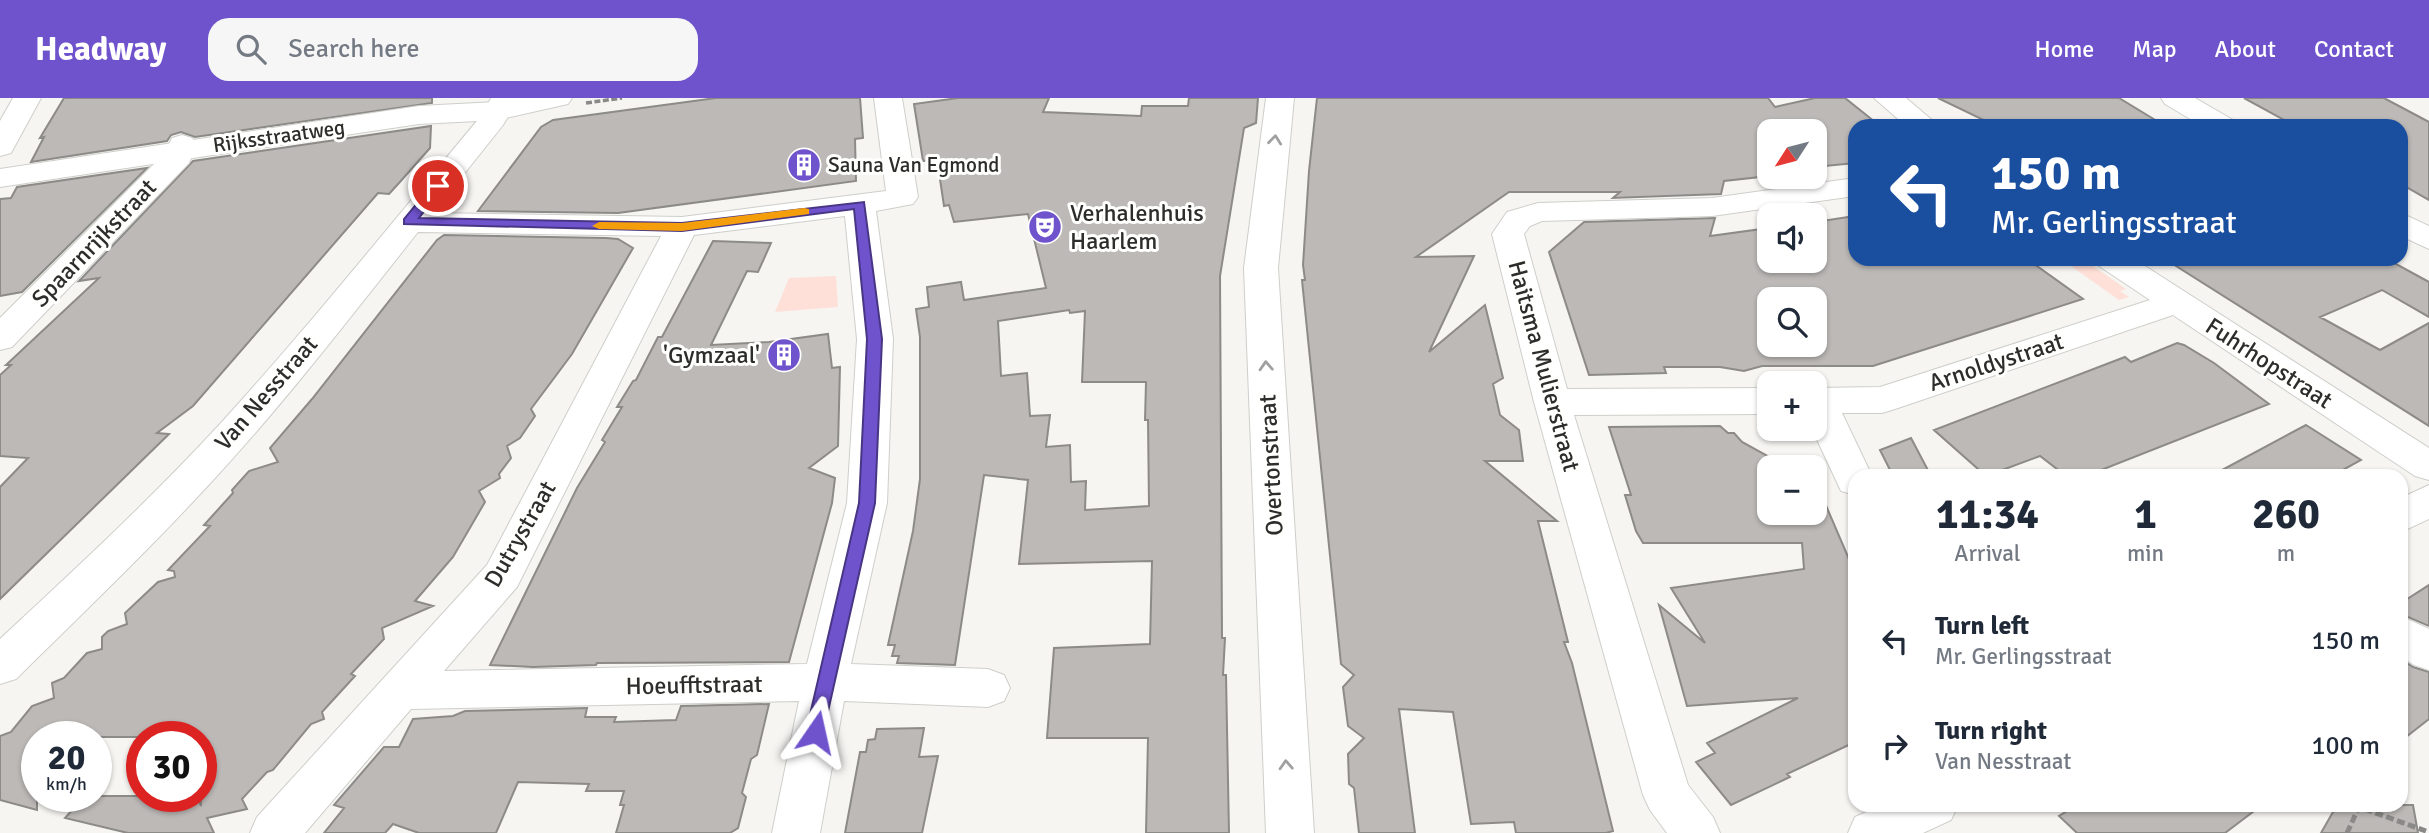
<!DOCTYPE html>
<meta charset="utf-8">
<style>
:root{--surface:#fff;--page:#f6f6f7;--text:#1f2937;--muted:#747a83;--accent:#6f53cc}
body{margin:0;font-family:Signika,sans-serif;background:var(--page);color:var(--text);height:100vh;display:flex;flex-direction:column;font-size:26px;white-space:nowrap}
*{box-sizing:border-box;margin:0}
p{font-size:23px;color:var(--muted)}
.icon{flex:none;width:38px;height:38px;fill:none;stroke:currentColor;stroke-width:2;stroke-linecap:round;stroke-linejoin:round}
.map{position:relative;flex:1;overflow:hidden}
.sheet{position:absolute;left:1848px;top:371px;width:560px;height:343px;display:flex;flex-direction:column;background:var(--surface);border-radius:21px;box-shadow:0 2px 5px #0004}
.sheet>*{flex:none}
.guide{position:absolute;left:1848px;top:21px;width:560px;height:147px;border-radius:21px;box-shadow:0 2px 5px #0004;background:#1a4fa0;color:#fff;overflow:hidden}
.needle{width:46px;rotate:234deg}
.fabs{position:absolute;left:1757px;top:21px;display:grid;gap:14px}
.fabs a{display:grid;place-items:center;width:70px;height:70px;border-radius:14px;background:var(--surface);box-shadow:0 2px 5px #0004;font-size:35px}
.speed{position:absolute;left:21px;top:623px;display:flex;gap:14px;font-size:35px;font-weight:700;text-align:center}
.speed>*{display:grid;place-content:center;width:91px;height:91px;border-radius:50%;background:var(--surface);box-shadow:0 2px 5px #0004;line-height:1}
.speed small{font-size:18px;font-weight:400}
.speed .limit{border:10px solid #d22;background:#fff;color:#111}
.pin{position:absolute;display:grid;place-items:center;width:60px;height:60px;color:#fff;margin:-30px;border:4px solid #fff;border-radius:50%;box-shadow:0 2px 7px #0007}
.me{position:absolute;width:77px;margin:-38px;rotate:11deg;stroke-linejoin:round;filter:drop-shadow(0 0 5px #0008)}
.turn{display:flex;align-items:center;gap:24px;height:147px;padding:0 28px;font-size:32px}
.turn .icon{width:91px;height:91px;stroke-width:2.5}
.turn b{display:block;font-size:49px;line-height:60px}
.eta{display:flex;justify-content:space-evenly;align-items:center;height:119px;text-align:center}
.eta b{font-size:42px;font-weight:700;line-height:49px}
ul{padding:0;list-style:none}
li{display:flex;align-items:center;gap:21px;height:105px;padding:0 28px}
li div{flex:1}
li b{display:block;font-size:26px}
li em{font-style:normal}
header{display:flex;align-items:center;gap:42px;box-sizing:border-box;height:98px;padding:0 35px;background:var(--accent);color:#fff}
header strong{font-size:33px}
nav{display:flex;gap:38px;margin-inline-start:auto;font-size:24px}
.search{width:490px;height:63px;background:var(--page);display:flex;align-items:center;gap:18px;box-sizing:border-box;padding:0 24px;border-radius:21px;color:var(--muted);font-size:26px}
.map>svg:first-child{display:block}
.green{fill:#fee0d8}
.building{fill:#bcb9b7;stroke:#8d8b88;stroke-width:2;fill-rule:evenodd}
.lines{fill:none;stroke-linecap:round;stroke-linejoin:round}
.minor-casing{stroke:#cececa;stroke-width:2}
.major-casing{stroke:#cececa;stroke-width:2}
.path-far1{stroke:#8a8988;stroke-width:3.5;stroke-dasharray:6 2.5;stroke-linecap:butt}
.path{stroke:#8a8988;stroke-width:5;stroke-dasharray:8 3.5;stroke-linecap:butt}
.minor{fill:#fff;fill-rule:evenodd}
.major{fill:#fff;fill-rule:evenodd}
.oneway{stroke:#a0a0a0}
.route{fill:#6f53cc;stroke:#483685;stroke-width:2}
.slow{fill:#f59e0b}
.labels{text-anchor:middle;stroke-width:6;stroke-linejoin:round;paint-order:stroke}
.far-street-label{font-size:21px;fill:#2d2d2c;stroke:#fffffe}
.far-poi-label{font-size:21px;fill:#2d2d2c;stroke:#fffffe;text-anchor:start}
.poi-label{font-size:24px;fill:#2d2d2c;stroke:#fffffe;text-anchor:start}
.street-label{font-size:24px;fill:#2d2d2c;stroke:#fffffe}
</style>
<header>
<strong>Headway</strong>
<div class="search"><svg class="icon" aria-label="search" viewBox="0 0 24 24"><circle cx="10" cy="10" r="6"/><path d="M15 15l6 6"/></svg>Search here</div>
<nav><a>Home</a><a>Map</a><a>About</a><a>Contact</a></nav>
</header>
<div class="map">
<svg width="2429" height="735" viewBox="0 0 2429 735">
<rect width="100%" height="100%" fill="#f6f5f2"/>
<path class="green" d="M2061 161H2083L2126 191 2120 193 2129 199 2119 202Z
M836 178 838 209 775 214 789 180Z"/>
<path class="building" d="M64 0H432V5L195 39 181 34 171 37 167 43 31 64 44 39 40 40Z
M716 0H860L863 40 855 41 856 83 618 115 478 113 541 29 553 22Z
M958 0H1049L1043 14 1141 18 1142 8H1188L1189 0H1258L1256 25 1244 30 1220 178 1222 540H1225L1223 577H1226L1229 735H1146L1148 640H1047L1054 550 1150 546 1152 463 1019 466 1028 382 984 377 955 567 897 565 899 558H892L895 547H888L913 433 920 381V239L916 211 929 209 927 189 961 184 964 202 1046 190 1028 116 954 124 949 107 944 108 937 61 923 63 914 6ZM1069 212 1070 215 1085 213 1082 284H1146L1145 322H1148L1149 408 1085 412 1086 383 1071 384 1070 347 1046 349 1050 317 1030 318 1027 275 1001 278 998 223Z
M1317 0H1768L1775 9 1815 0H1845L1880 28H1855V65L1815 69V33H1769V78L1724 83 1721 96 1613 100 1620 94H1509L1416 159 1474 158 1429 254 1485 207 1503 280 1493 286 1500 317 1519 332 1523 363H1485L1557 423H1538L1568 544H1564L1572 565 1613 733 1606 735H1516L1514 724 1471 726 1453 614 1399 611 1415 735H1359L1354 690 1349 686 1348 656 1364 640 1348 628 1343 589 1354 577 1341 566 1302 182H1305L1303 167 1309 73Z
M1938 0H2119L2165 28H1996Z
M2244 0H2384L2429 24V102L2401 86V28H2295Z
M431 28 430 50 399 85 389 96 378 95 193 308 157 335 169 336 0 501V389L28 360 0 358V277L11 267H6L99 180 79 183 193 63Z
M147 70 22 194 0 198V101L11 100 17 89Z
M1855 118V161H2027L2083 201 1873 268H1762L1744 273 1720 269H1664L1666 275 1589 277 1549 154 1584 124 1715 120 1710 138 1769 130V163H1815V124ZM1769 201H1815V247H1769Z
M444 137 606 140 618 141 633 150 572 256 531 311 535 318 520 340 507 348 511 360 499 376 500 380 479 393 485 404 453 459 415 503 433 508 382 530 384 541 351 576 355 578 322 614 324 621 311 626 273 672 267 674 242 701 247 711 207 720 214 735H128L65 720 85 698H197L201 708V639H37V712L0 702V638L11 634 32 608 54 600 52 585 64 580 87 555 102 551V539L108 533 127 526 125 515 158 484 175 479 174 473 168 472 210 428 204 427 233 395 232 392 249 373 278 364 270 350 312 301 437 142Z
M713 143 771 145 758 174 747 173 711 247 769 244 828 236 832 270 840 269 838 348 809 370 835 380 832 405 789 564 597 565 596 567 533 569 490 567 577 390 605 344 602 342 622 309H617L633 283 636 282 658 239H662Z
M2165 161H2387L2429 184V219L2382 192 2320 219 2380 252 2429 225V328Z
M2177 245 2184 247 2214 265 2269 306 2086 378H2066L2040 358 1986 378 1934 332 2125 259 2131 264Z
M2306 327 2361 362 2332 378H2211Z
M1720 328 1728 335H1734L1742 344 1784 367 1788 362 1801 369H1769V415H1815V382L1855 475V644L1787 676 1790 679 1731 707 1696 664 1715 655 1707 645 1798 600 1687 608 1659 507 1705 545 1671 490 1804 471 1802 445H1643L1636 433 1625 397H1631L1609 329Z
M1911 340 1931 378H1893L1880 352Z
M2429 487V528L2401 516V505Z
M2401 561 2413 569 2429 574V621L2401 643Z
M769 606 757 657 751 661 746 680 742 695 746 699 738 730 730 735H616L624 707H620L624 693H586L589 686 518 684 496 735H419L393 726 385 735H324L344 710 334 707 384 649H399L413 621 453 618 465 613 587 610 585 619H616L614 624 676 622 681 608Z
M924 630 919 659 938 658 922 735H845L860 654H866L868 642 875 641 877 631Z
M2077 707H2262L2225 735H2077L2059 718Z
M2337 707H2413L2418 735H2321Z"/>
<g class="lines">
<g class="minor-casing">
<path id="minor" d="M13 0H41L11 55 0 58V23Z
M491 0H519L503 27 433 115 682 119 886 93 874 0H902L918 99 913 106 876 113 893 241 887 405 851 566 988 571 1004 577 1010 590 1004 603 988 609 844 603 820 735H772L799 603 411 611 305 735H250L257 719 487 467 661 138 418 134C352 217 287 302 215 380 151 450 83 515 16 581L0 586V541C75 471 151 401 220 326 311 226 395 121 481 18ZM845 118 857 241 847 405 807 566 444 573 517 489 694 137Z
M1266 0H1294L1278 170 1314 735H1266L1244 170Z
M1874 0H1906L1939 28H1906Z
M2161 0H2195L2233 22 2238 28H2202L2165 6Z
M182 37 192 40 197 46 189 65 12 249 0 252V220L164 56 172 40Z
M1855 80V98L1712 118 1542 123 1530 128 1524 136 1567 291 1769 290V316L1574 317 1688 687 1713 719 1720 735H1667L1650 712 1643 697 1534 304 1492 136 1507 114 1538 105 1712 100Z
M2401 115 2429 128V151L2401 138Z
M2095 161H2134L2429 350V382L2415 378 2173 217 1895 311 1882 315H1842L1872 378H1855V397L1841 393 1812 331H1815V290L1880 289 2150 202 2099 168Z
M2429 387V421L2401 434V400Z
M2401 518 2429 531V572L2414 567 2401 558Z
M1883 707H1958L1951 722 1923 735H1848L1855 719Z"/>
</g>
<g class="major-casing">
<path id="major" d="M518 0H572L568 6 497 22 419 26 0 89V71L419 8 497 4Z"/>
</g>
<path class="path-far1" d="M586 5 622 0"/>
<path class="path" d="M2347 735 2359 709 2426 733"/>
<use href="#minor" class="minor"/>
<use href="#major" class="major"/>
</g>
<defs><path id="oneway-chevron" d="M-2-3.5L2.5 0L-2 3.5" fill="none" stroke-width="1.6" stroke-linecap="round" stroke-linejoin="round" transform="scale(1.75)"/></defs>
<g class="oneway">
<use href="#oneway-chevron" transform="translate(1275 42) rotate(-84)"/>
<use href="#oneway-chevron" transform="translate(1266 268) rotate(-93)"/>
<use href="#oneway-chevron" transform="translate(1286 667) rotate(-93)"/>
</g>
<path class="route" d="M438 84 444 88 419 120 682 125 864 104 882 241 875 405 822 640 816 643 809 640 806 634 859 405 867 241 854 111 682 133 404 126V121L434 85Z"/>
<path class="slow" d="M804 110 809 111V116L682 133 599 131 592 128 599 124 682 125Z"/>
<defs>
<g id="building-disc" transform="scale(1.75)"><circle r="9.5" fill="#6f53cc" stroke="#fffffe"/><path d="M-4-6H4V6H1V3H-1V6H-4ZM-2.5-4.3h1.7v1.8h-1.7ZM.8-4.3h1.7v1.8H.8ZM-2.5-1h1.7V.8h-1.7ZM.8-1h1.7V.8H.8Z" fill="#fff"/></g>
<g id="theatre-disc" transform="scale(1.75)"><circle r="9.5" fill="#6f53cc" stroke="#fffffe"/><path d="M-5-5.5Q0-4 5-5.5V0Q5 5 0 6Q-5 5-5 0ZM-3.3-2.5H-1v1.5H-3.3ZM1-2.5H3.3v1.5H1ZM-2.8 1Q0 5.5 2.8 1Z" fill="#fff"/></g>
</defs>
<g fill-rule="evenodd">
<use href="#building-disc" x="804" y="67"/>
<use href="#theatre-disc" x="1045" y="129"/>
<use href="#building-disc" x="784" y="257"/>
</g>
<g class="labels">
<g class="far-street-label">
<text transform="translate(279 38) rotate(-8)" y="7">Rijksstraatweg</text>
</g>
<g class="far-poi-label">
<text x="828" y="74">Sauna Van Egmond</text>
</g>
<g class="poi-label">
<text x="1070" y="123">Verhalenhuis<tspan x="1070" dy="28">Haarlem</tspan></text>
<text x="760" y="265" text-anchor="end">'Gymzaal'</text>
</g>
<g class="street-label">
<text transform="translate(94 145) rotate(-46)" y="8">Spaarnrijkstraat</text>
<text transform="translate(1996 264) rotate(-18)" y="8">Arnoldystraat</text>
<text transform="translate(2269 265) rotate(33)" y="8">Fuhrhopstraat</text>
<text transform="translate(1544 268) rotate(75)" y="8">Haitsma Mulierstraat</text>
<text transform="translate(266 295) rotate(-49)" y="8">Van Nesstraat</text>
<text transform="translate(1271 367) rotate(-93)" y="8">Overtonstraat</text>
<text transform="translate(520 436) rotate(-60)" y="8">Dutrystraat</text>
<text transform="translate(694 587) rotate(-1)" y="8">Hoeufftstraat</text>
</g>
</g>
</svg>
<div class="fabs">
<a><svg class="needle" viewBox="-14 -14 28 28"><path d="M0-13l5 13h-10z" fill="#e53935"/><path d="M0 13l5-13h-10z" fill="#747a83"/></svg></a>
<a><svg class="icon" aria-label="sound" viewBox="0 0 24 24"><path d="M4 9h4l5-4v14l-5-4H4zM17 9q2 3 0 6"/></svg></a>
<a><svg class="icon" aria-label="search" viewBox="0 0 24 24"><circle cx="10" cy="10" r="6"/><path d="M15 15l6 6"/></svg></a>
<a>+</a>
<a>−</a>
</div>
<div class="speed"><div>20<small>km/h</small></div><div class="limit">30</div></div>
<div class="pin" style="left:438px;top:88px;background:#d93025"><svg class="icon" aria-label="arrive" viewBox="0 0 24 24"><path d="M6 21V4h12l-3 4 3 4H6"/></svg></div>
<svg class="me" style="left:816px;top:634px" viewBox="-20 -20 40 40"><path d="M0-17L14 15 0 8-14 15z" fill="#6f53cc" stroke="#fff" stroke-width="4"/></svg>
<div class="guide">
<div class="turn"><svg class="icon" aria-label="left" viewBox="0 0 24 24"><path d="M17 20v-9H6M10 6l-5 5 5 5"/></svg><div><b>150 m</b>Mr. Gerlingsstraat</div></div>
</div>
<section class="sheet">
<div class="eta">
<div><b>11:34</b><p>Arrival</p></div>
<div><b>1</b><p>min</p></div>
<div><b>260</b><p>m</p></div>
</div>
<ul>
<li><svg class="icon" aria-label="left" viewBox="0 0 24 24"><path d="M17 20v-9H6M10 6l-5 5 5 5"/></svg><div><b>Turn left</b><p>Mr. Gerlingsstraat</p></div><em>150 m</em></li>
<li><svg class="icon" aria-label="right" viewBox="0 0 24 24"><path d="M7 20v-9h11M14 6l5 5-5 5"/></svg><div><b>Turn right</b><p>Van Nesstraat</p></div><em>100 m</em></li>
</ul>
</section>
</div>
